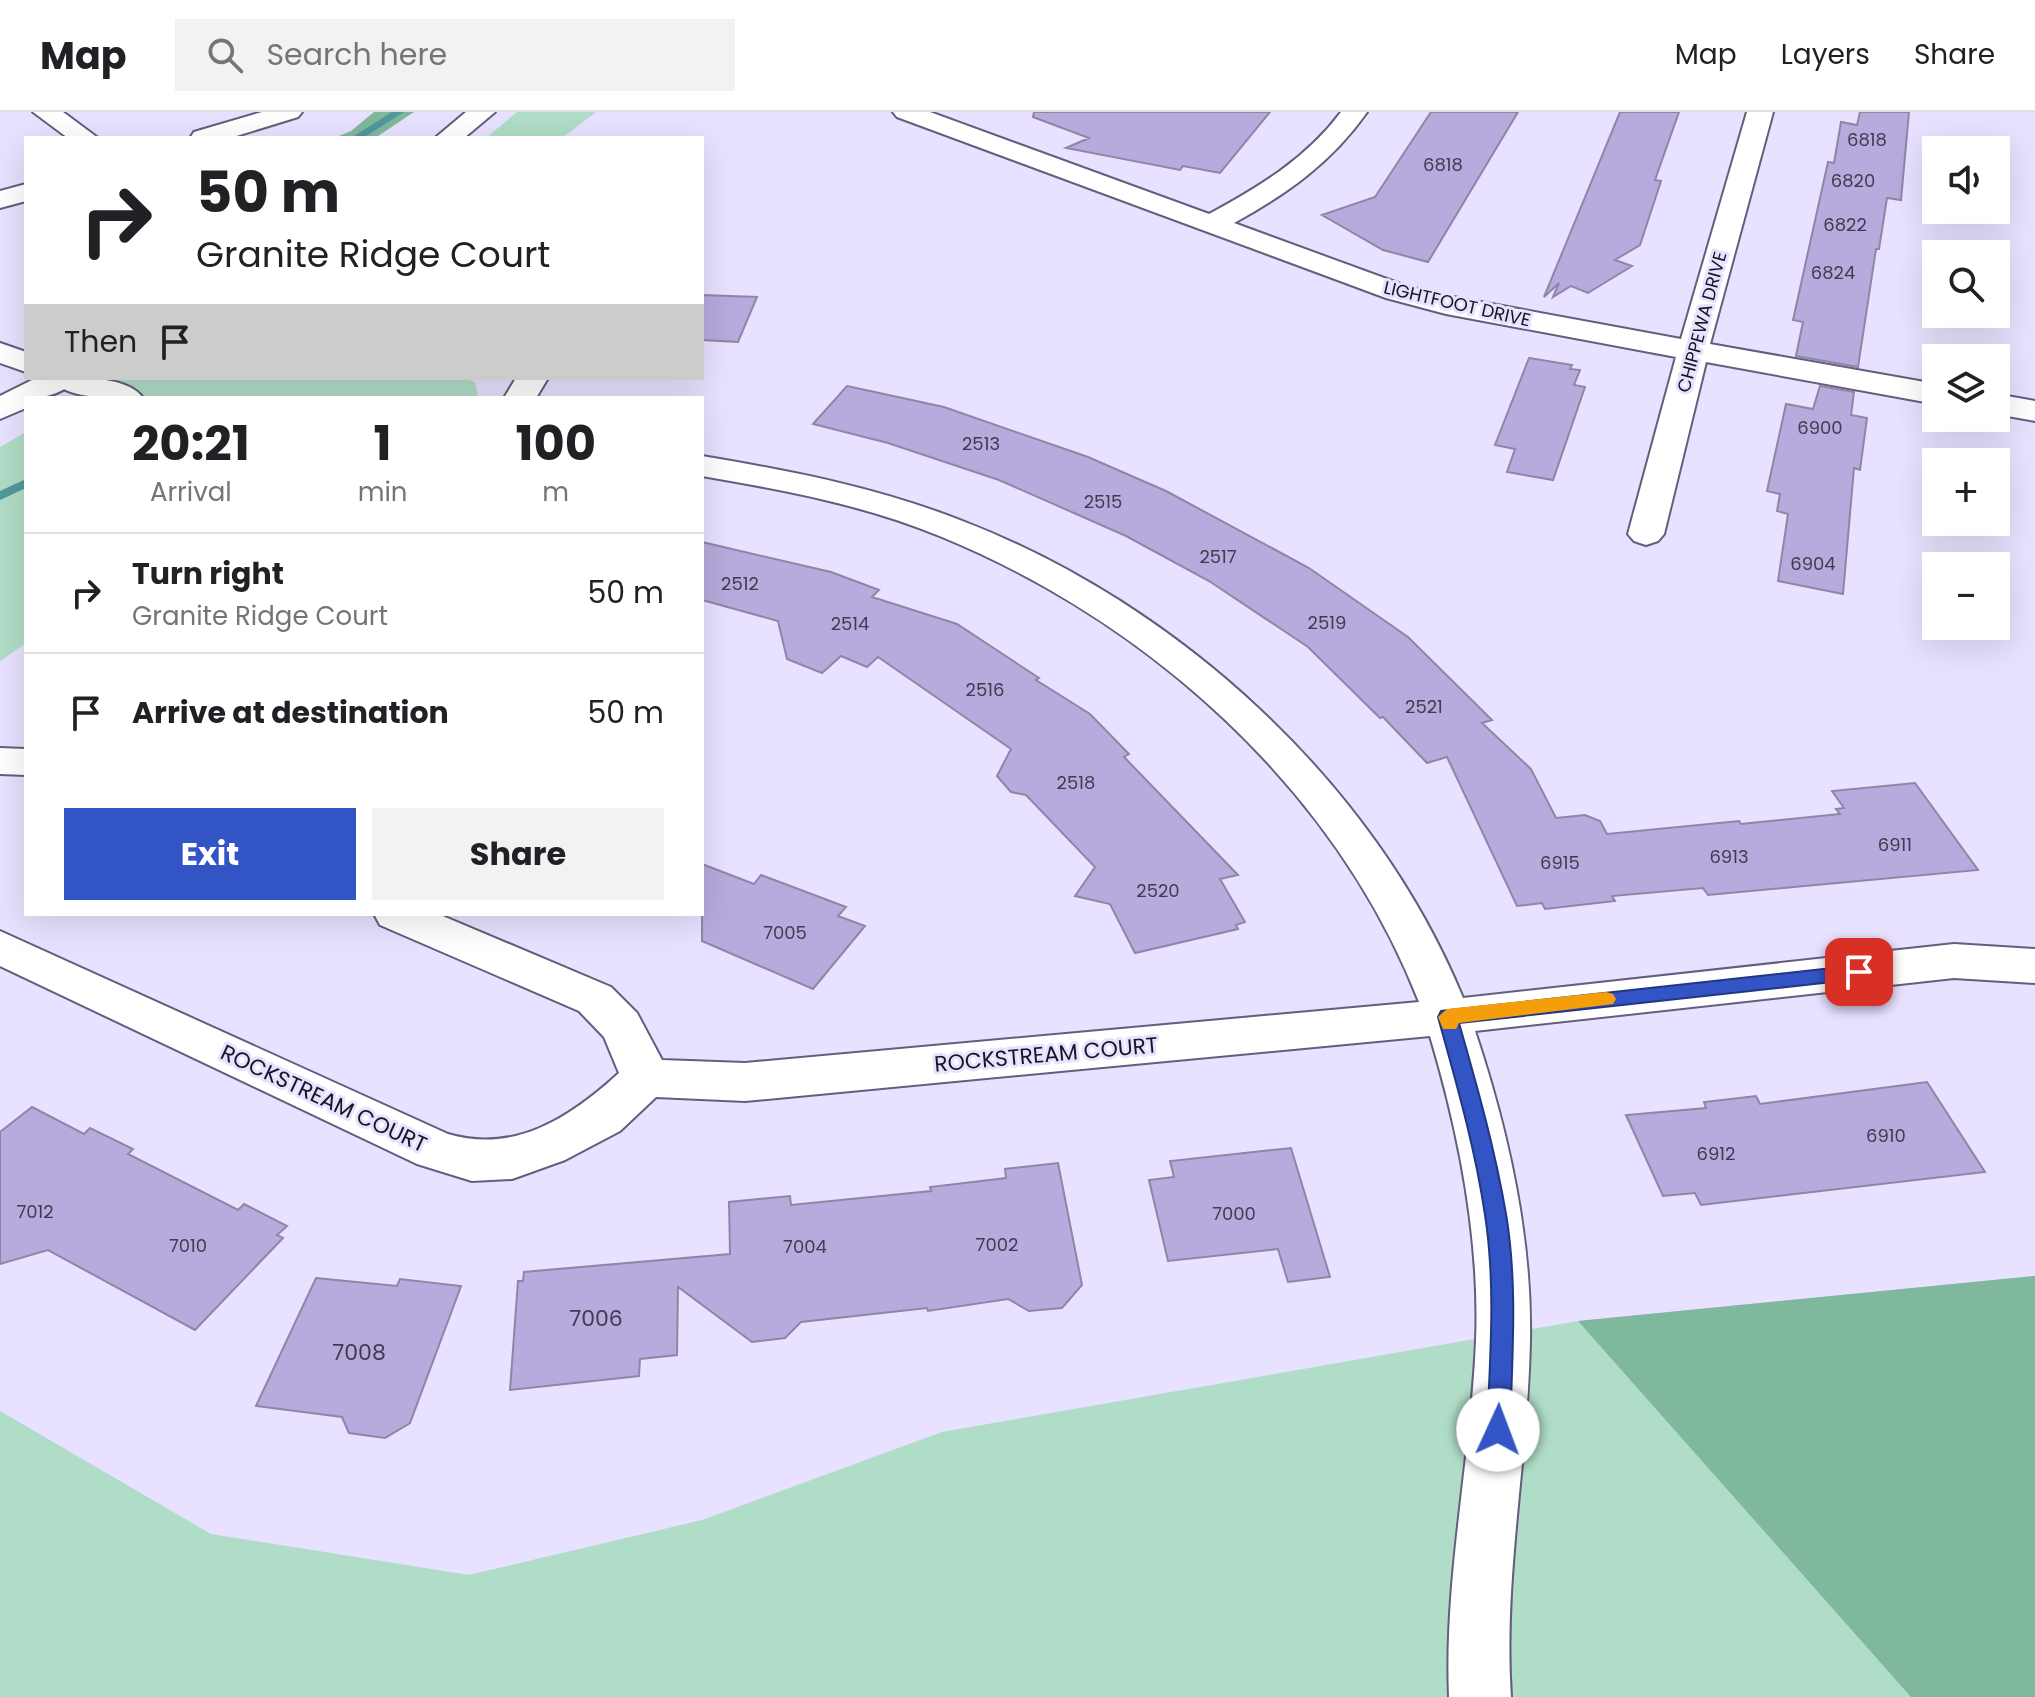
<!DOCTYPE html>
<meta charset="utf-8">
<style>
:root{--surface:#fff;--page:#f2f2f2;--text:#202124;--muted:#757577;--line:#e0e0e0;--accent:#3354c5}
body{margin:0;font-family:Poppins,sans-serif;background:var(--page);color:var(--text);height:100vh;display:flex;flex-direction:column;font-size:30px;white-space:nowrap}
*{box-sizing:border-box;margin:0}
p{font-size:26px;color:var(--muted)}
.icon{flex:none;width:44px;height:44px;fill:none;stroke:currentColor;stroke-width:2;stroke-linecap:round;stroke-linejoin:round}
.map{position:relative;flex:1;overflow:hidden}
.drawer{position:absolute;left:24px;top:284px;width:680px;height:520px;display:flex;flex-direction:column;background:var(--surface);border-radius:0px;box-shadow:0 8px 32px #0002}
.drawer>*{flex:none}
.hud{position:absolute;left:24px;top:24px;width:680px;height:244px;border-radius:0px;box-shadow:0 8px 32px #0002;background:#fff;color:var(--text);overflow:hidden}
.fabs{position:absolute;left:1922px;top:24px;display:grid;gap:16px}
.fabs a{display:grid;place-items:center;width:88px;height:88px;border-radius:0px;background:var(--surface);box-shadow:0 8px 32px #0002;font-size:40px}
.pin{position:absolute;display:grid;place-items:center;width:68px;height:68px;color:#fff;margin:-34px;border-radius:16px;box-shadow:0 4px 12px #0006}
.me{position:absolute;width:88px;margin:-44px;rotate:2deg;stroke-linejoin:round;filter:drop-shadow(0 0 6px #0008)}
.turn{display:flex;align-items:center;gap:28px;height:168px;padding:0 40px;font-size:36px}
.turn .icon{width:104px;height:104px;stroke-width:2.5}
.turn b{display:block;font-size:56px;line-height:68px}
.then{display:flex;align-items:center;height:76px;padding:0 40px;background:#0003;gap:16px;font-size:30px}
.eta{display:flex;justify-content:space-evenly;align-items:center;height:136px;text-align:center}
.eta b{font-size:48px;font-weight:700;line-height:56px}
.action{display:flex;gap:16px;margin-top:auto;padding:16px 40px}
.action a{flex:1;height:92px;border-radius:0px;background:var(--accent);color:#fff;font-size:32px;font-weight:700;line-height:92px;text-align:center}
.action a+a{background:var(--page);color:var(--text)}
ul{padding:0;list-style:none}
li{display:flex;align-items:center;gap:24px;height:120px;padding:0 40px;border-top:2px solid var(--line)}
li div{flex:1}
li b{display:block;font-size:30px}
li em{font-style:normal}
header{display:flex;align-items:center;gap:48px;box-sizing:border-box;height:112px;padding:0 40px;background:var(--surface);border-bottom:2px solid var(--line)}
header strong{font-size:38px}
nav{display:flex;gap:44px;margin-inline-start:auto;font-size:28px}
.search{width:560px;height:72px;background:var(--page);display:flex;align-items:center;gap:20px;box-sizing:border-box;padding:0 28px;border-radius:0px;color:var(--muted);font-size:30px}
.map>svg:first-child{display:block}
.green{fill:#b0ddc7}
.forest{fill:#7fb89d}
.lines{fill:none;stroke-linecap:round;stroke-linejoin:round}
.stream{fill:#52989d;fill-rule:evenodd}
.building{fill:#b7aadc;stroke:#8e86a7;stroke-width:2}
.minor-casing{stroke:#645d7c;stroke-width:4}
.tertiary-casing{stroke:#645d7c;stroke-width:4}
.secondary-casing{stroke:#645d7c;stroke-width:4}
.minor{fill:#fff;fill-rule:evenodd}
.tertiary{fill:#fff;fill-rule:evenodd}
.secondary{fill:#fff;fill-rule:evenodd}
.route{fill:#3354c5;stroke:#213780;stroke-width:2}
.slow{fill:#f59e0b}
.labels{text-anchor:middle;stroke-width:6;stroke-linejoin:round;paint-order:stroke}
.number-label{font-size:18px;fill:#403b50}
.far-street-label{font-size:18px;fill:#191622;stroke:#e8e1ff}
.street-label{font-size:22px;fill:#191622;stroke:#e8e1ff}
.near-number-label{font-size:22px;fill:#403b50}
</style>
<header>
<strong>Map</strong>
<div class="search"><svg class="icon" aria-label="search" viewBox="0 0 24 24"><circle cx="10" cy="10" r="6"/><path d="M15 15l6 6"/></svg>Search here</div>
<nav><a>Map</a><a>Layers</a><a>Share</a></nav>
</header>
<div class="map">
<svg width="2035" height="1585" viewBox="0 0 2035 1585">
<rect width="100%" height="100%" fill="#e8e1ff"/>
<path class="green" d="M517 0H596L562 26H486Z
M118 266H463L475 270 478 283 472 286H84Z
M26 320V531L0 549V335Z
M2035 1164V1585H0V1299L211 1422 469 1463 702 1408 942 1320 1578 1209Z"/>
<path class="forest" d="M374 0H414L375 26H334L351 19Z
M2035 1164V1585H1911L1578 1209Z"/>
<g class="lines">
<path class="stream" d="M392 0H404L363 26H351Z
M26 367V376L0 388V379Z"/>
</g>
<path class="building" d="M1034 0H1270L1220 61 1183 54 1180 58 1066 36 1089 26 1033 5Z
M1431 0H1518L1428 150 1383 138 1322 103 1375 85Z
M1620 0H1679L1655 68 1661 69 1640 133 1615 148 1632 154 1588 181 1571 174 1553 185 1559 171 1544 185Z
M1860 0H1909L1901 88 1887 86 1879 137H1876L1858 255 1796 244 1803 210 1793 208 1828 50 1834 51 1841 10 1857 13Z
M702 183 757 185 738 230 702 228Z
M1529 246 1572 253 1570 257 1580 258 1574 273 1585 275 1553 368 1507 360 1515 337 1495 333Z
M847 274 944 295 1088 345 1166 379 1309 456 1408 525 1492 608 1482 611 1531 657 1556 706 1585 703 1600 709 1607 722 1739 709 1741 712 1840 702 1836 697 1844 696 1832 679 1915 671 1978 758 1708 783 1703 776 1612 784 1615 789 1545 797 1542 791 1517 794 1447 645 1427 651 1383 605 1380 606 1308 535 1209 469 1126 424 999 368 888 331 813 312Z
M1820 274 1854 280 1851 303 1867 306 1860 358 1854 356 1843 482 1778 469 1788 402 1777 399 1780 382 1767 379 1786 292 1813 297Z
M702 430 831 460 879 478 872 485 957 512 1039 566 1036 568 1090 602 1129 642 1124 645 1238 763 1220 767 1245 810 1236 813 1238 817 1135 841 1110 792 1075 784 1095 755 1026 683 1011 680 997 664 1011 637 878 545 867 555 841 544 822 561 787 547 778 509 702 488Z
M702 752 754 772 761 763 846 795 838 804 865 814 813 877 702 829Z
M1927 970 1985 1060 1701 1093 1695 1081 1663 1084 1626 1003 1706 996 1704 990 1756 984 1760 992Z
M32 995 84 1022 90 1016 133 1037 128 1042 238 1098 244 1092 287 1114 277 1123 283 1126 195 1218 48 1138 0 1152V1020Z
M1291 1036 1330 1165 1288 1170 1278 1137 1168 1149 1149 1068 1174 1065 1170 1049Z
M1058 1051 1082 1173 1062 1196 1029 1199 1008 1187 928 1199 927 1196 801 1210 785 1226 752 1230 678 1175 677 1243 640 1247 639 1264 510 1278 518 1169H523L524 1160 730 1142 729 1090 790 1084 791 1093 931 1079 930 1075 1006 1066 1005 1057Z
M316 1166 397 1174 400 1167 461 1174 410 1311 385 1326 349 1321 342 1305 256 1294Z"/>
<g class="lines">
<g class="minor-casing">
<path id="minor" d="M33 0H63L98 26H68Z
M262 0H302L298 5 230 26H190L194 20Z
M893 0H930L1209 102C1259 75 1307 46 1341 0H1367C1332 50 1287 82 1234 111L1406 174 1448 184 1681 227 1747 0H1773L1710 232 1936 272V292L1706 250 1664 422 1658 429 1646 433 1634 429 1628 422 1676 245 1446 202 1386 186 897 5Z
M26 72V89L0 96V79Z
M50 266C75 266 127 263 143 286 118 286 66 289 50 266Z
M516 266H548L536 286H504Z
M1996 282 2035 289V309L1996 302Z
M702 344C792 359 880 376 965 410 1179 493 1375 672 1463 886L1954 832 2035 837V871L1954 866 1475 919C1508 1018 1532 1124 1530 1228 1528 1348 1503 1465 1511 1585H1449C1444 1465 1471 1348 1476 1229 1480 1127 1459 1021 1430 924L745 989 656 985 620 1019 565 1048 512 1067 472 1069 417 1052 0 854V819L448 1022C515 1042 571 1005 619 961L604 925 579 899 380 813 374 802H438L611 875 637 901 662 948 745 951 1419 890C1336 677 1150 511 942 425 865 393 784 378 702 364Z
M0 636 26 637V663L0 662Z"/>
</g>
<g class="tertiary-casing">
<path id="tertiary" d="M0 231 26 240V260L0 251Z"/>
</g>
<g class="secondary-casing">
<path id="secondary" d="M466 0H495L464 26H435Z
M36 266H76C65 282 44 286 26 286V296L0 307V284Z"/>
</g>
<use href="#minor" class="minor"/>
<use href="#tertiary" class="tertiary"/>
<use href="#secondary" class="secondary"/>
</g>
<path class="route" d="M1859 853 1869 860 1859 867 1459 911C1477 974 1495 1037 1506 1102 1518 1173 1512 1247 1510 1318L1506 1326 1498 1329 1490 1326 1487 1318C1490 1247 1496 1174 1485 1103 1475 1035 1456 970 1438 905L1441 899Z"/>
<path class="slow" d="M1606 880 1613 882 1616 887 1613 892 1459 911 1456 917H1443L1438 905 1447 897Z"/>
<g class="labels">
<g class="number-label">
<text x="1867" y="34">6818</text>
<text x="1443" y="59">6818</text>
<text x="1853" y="75">6820</text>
<text x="1845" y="119">6822</text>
<text x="1833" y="167">6824</text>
<text x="1820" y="322">6900</text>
<text x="981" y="338">2513</text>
<text x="1103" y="396">2515</text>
<text x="1218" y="451">2517</text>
<text x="1813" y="458">6904</text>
<text x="740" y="478">2512</text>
<text x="1327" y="517">2519</text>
<text x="850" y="518">2514</text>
<text x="985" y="584">2516</text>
<text x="1424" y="601">2521</text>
<text x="1076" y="677">2518</text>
<text x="1895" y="739">6911</text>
<text x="1729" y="751">6913</text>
<text x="1560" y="757">6915</text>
<text x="1158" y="785">2520</text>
<text x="785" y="827">7005</text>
<text x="1886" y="1030">6910</text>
<text x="1716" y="1048">6912</text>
<text x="35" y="1106">7012</text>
<text x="1234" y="1108">7000</text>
<text x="997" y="1139">7002</text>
<text x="188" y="1140">7010</text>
<text x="805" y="1141">7004</text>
</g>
<g class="far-street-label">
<text transform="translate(1457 192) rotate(13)" y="6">LIGHTFOOT DRIVE</text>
<text transform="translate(1702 210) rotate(-75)" y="6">CHIPPEWA DRIVE</text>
</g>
<g class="street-label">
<text transform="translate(1046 942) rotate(-5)" y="8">ROCKSTREAM COURT</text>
<text transform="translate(324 986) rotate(25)" y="8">ROCKSTREAM COURT</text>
</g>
<g class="near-number-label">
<text x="596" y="1214">7006</text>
<text x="359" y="1248">7008</text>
</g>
</g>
</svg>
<div class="fabs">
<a><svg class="icon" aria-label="sound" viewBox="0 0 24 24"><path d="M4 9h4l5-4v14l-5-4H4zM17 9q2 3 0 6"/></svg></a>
<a><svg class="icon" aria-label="search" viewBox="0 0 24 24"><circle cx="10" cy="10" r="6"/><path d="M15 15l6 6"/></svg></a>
<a><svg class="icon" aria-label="layers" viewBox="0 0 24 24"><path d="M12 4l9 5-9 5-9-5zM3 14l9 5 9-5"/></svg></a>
<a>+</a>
<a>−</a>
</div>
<div class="pin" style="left:1859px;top:860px;background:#d93025"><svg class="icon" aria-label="arrive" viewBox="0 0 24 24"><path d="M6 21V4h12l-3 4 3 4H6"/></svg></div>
<svg class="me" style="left:1498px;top:1318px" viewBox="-20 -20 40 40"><circle r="19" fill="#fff"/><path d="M0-13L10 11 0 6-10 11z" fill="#3354c5"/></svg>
<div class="hud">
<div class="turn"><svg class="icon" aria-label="right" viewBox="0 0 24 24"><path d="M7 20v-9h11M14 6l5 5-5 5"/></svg><div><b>50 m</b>Granite Ridge Court</div></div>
<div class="then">Then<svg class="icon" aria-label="arrive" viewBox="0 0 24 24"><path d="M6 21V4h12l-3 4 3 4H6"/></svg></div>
</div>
<section class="drawer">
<div class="eta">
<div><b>20:21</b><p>Arrival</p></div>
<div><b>1</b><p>min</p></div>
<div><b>100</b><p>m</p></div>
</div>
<ul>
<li><svg class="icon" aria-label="right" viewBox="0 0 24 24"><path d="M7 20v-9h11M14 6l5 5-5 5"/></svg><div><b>Turn right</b><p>Granite Ridge Court</p></div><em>50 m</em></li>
<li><svg class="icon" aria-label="arrive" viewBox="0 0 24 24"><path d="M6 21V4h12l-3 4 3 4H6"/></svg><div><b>Arrive at destination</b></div><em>50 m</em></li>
</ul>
<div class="action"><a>Exit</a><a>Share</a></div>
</section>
</div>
